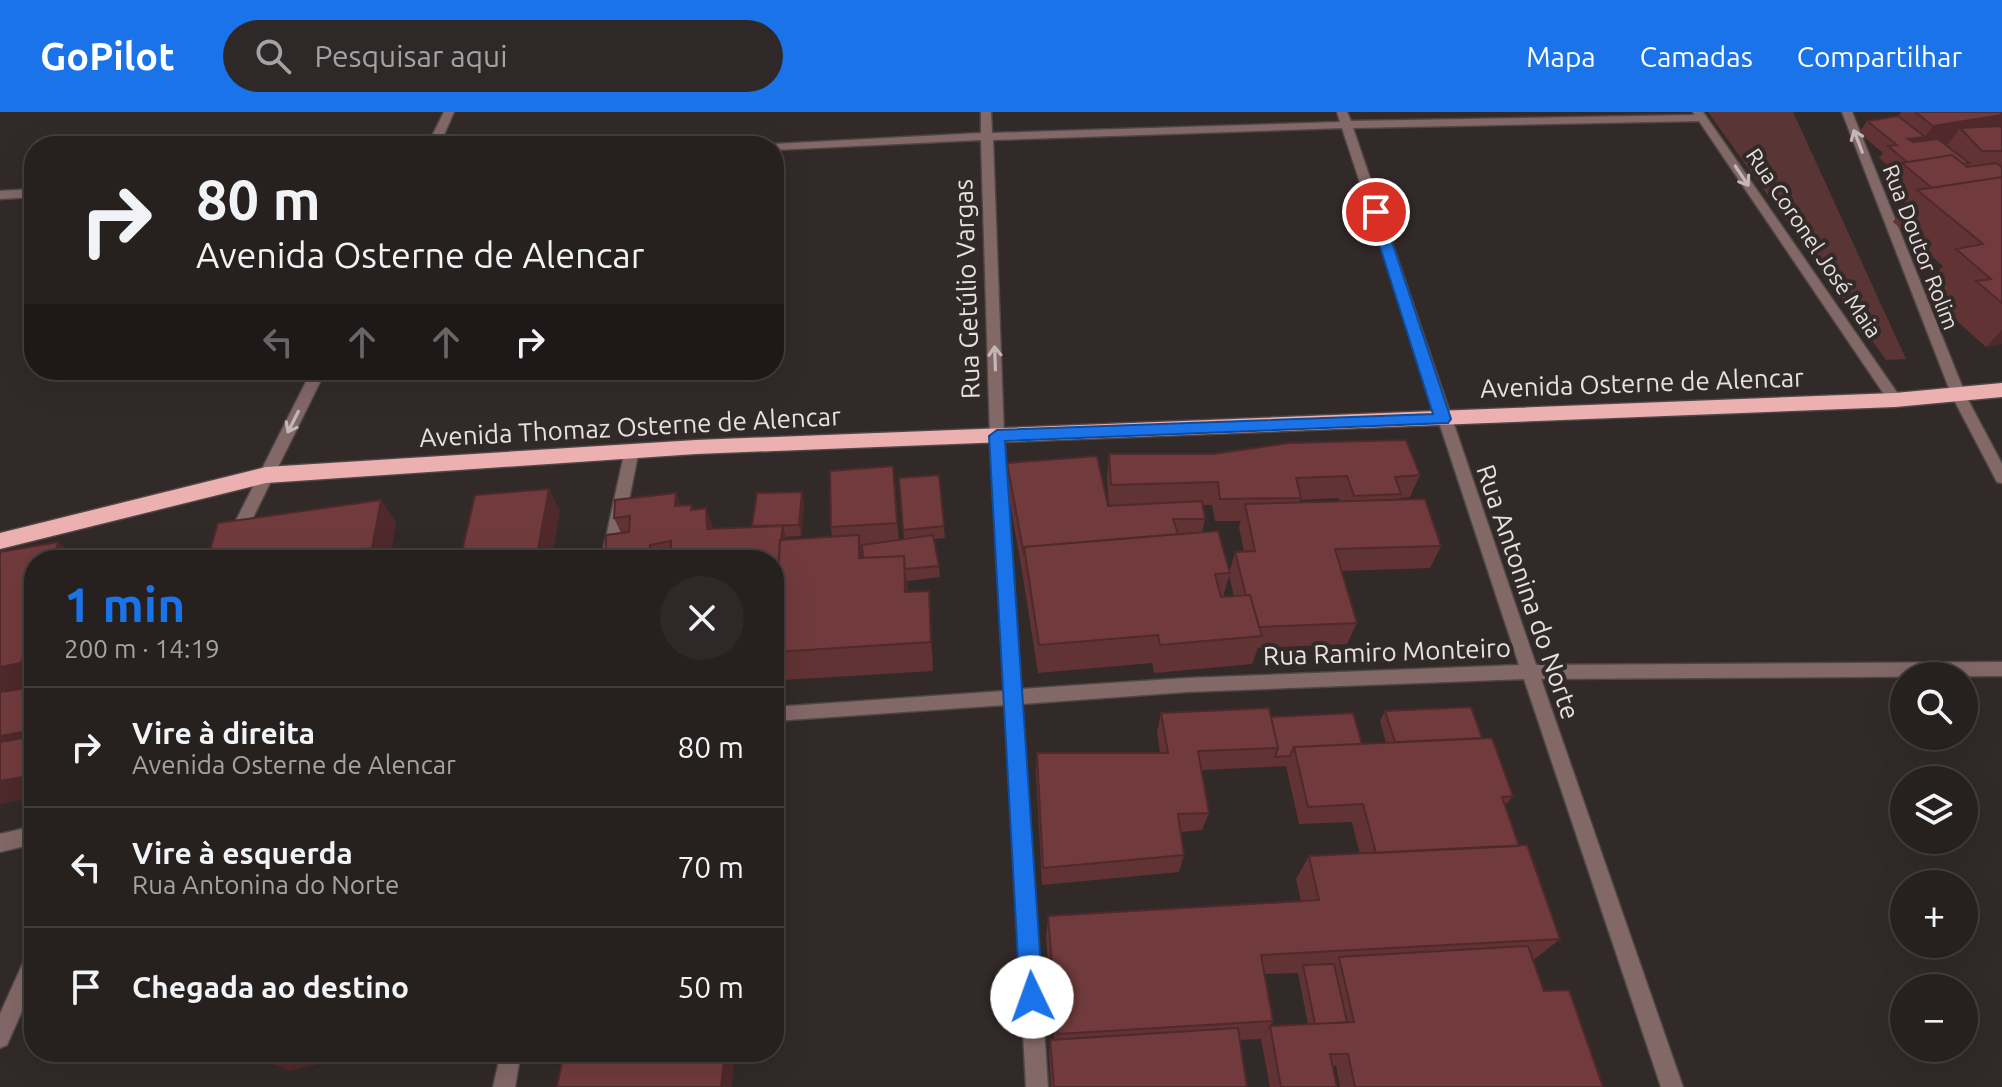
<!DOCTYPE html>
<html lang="pt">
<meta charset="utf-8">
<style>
:root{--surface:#26201f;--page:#2e2828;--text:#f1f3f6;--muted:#a4a3a4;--line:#423e3d;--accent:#1a73e8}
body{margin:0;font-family:Ubuntu,sans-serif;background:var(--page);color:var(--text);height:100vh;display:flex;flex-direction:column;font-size:30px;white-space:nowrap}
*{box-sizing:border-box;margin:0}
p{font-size:26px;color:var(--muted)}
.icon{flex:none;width:44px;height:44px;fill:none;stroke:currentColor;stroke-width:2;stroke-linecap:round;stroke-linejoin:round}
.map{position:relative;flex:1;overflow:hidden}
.panel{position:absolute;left:24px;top:438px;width:760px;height:512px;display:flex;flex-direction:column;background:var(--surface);border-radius:32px;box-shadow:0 8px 32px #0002,0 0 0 2px var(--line)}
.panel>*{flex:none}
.top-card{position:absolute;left:24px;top:24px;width:760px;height:244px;border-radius:32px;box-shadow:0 8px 32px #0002,0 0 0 2px var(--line);background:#26201f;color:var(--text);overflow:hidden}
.controls{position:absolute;left:1890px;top:550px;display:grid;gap:16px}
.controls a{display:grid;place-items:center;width:88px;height:88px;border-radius:50%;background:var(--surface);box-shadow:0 8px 32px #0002,0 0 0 2px var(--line);font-size:40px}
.pin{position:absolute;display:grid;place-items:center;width:68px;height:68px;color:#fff;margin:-34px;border:4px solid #fff;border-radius:50%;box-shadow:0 2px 8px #0007}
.me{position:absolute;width:88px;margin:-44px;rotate:357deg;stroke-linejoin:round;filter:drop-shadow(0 0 6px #0008)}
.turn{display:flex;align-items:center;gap:28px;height:168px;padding:0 40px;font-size:36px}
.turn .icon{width:104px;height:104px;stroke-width:2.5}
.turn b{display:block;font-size:56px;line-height:68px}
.lanes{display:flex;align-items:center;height:76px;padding:0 40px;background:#0003;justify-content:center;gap:40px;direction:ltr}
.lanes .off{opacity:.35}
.round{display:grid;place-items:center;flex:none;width:84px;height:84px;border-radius:42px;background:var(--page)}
.summary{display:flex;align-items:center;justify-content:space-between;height:136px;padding:0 40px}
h1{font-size:48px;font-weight:600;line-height:60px;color:var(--accent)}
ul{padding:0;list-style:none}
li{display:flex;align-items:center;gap:24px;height:120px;padding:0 40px;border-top:2px solid var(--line)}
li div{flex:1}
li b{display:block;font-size:30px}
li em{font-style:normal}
header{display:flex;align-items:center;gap:48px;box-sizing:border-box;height:112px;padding:0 40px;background:var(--accent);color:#fff}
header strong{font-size:38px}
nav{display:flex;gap:44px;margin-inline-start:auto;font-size:28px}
.search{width:560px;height:72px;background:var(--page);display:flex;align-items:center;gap:20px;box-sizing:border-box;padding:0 28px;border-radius:44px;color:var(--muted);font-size:30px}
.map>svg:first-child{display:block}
.green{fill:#5a3535}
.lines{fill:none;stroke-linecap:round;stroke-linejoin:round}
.minor-casing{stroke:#4f4746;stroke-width:3}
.trunk-casing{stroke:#4f4746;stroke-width:3}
.minor{fill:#836868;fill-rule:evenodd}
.trunk{fill:#ecb0b0;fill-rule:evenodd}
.wall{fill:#613334;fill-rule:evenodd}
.shaded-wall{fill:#4f292b}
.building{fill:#713b3d;stroke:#4f292b;stroke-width:2}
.oneway{stroke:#c3b7b7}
.route{fill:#1a73e8;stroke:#114b97;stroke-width:2}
.labels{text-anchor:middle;stroke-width:8;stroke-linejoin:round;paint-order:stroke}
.far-street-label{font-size:22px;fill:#e6e1e1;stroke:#322a29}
.street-label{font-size:26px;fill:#e6e1e1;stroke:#322a29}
</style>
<header>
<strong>GoPilot</strong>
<div class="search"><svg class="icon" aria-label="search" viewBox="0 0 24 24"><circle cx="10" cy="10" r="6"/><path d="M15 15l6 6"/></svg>Pesquisar aqui</div>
<nav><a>Mapa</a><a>Camadas</a><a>Compartilhar</a></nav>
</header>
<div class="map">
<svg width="2002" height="975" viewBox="0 0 2002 975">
<rect width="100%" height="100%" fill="#322a29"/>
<path class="green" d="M1708 0H1793L1906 247 1886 248Z"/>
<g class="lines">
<g class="minor-casing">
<path id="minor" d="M444 0H454L439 34H427Z
M981 0H991L992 21 1340 10 1337 0H1347L1351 9 1694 3 1693 0H1703L1900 285 1902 288 1900 291H1890L1699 9 1353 16 1536 553 2002 550V564L1541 567 1683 975H1661L1524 567 1187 580 1022 592 1048 975H1026L1005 593 774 609V595L1004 579 990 324 981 28 774 38V34H769L774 32 981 21ZM1342 16 1519 553 1187 566 1021 577 1004 324 993 28Z
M1842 0H1852L1966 284 2002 352V371L1997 370 1952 284Z
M34 77V85L0 87V79Z
M312 258H326L232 448H216Z
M632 333 639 338 617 448H601L625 338Z
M34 714V732L0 740V722Z
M34 839V872L7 933 0 936V902L27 842Z
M501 940H521L515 975H493Z"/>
</g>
<g class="trunk-casing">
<path id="trunk" d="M2002 271V285L1895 295 696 342 266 371 0 437V421L266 355 696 328 1895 281Z"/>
</g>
<use href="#minor" class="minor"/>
<use href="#trunk" class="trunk"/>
</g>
<path class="wall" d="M1901 0H2002V232L1986 235 1948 201 1955 193 1929 170 1943 154 1893 110 1906 92 1885 74 1895 60 1879 46 1883 41 1859 21 1867 9 1898 4Z
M1109 342 1420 363 1410 385 1399 386 1398 388 1441 434 1430 456 1341 459 1357 511 1347 532 1258 536 1252 552 1154 561 1152 551 1038 561 1023 465 1007 373V351L1109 394 1107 365ZM1339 386 1340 390 1299 391 1300 388ZM1203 393H1212L1215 409H1241L1239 415 1244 440H1235L1230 458 1202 420 1205 407ZM1229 464 1234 484 1223 485Z
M893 354 899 428 904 427 899 366 939 363 945 426 934 427 939 454 940 465 907 469 908 480 931 508 933 559 783 568 778 553H774V448H605L621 421 614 406 676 381 680 394 691 393 693 397 713 417 752 415V414L804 392 801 424 785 425 786 428 832 425 831 415Z
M381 388 396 411 391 442 444 448H207Z
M1385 599 1482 626 1513 684 1505 693 1519 734 1560 827 1535 847 1533 848 1544 879 1603 975H1340L1336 954H1333L1337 975H1270L1261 927 1270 914 1308 912 1298 861 1264 862 1273 909 1261 927 1240 928 1247 975H1051L1049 940 1050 928 1054 927 1046 825 1048 804 1301 789 1296 767 1309 744 1360 742 1352 710 1299 712 1286 654 1201 658 1209 701 1202 718 1181 720 1184 743 1179 760 1042 773 1036 660 1037 641H1160L1157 620 1161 601 1271 605 1362 632 1386 631 1380 609Z"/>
<path class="shaded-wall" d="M2002 3V22L1960 16 1948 32 1916 37 1933 14Z
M1925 25 1916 37 1908 27Z
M2002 218V232L1986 235Z
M893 354 896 376 899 433 897 411Z
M549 377 560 399 552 448H536Z
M802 380 804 392 801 424 799 413Z
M676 381 684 403 675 394Z
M381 388 396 411 390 448H381L372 436Z
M706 396 714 418 707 417Z
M783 414 788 436 775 540 774 514Z
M859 423 864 453 859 446Z
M58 430 79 448H53Z
M650 433 657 448H651L650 445Z
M438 439 444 448H436Z
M904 444 907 473 909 510 905 480Z
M929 479 931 508 933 559 931 530Z
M34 509V584L0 590V555Z
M34 618V642L0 647V624Z
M34 663V686L0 692V669Z
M296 940H369L289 959 264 948Z
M725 940H735L732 975H722Z"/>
<path class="building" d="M1915 0H2002V3L1933 14Z
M1898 4 1925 25 1908 27 1913 30 1938 27 1969 51 1963 52 1952 43 1907 50 1888 34 1897 33 1867 9Z
M2002 14V39H1982L1960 16Z
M1952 43 1967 55 1996 51 2002 55V65L1932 76 1902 51Z
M2002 65V191L1976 169 1991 167 1956 137 1983 132 1917 78Z
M1406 328 1420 363 1395 365 1401 382 1354 384 1347 364 1296 366 1301 386 1220 387 1218 370 1111 373 1109 342H1213L1289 331Z
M1097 344 1108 394 1202 389 1205 407H1173L1178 422 1024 435V443L1007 351Z
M893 354 897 411 831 415 830 359Z
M939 363 944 414 903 418 899 366Z
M549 377 536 448H534L533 446 495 448H460L475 383Z
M802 380 799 413 752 414 757 381Z
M676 381 675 394 691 393V398L706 396 707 417 783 414 781 428H780L774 514V448H703L704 442 671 447V429L650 433V445L629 448H605L606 423 629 420 630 404 614 406 615 388Z
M1425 387 1441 434 1335 437 1357 511 1259 515 1250 483H1246L1235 440 1255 439 1245 392Z
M381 388 372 436 285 448H207L218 411Z
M1218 419 1230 461 1215 462 1221 485 1250 483 1262 524 1160 533 1158 523 1039 533 1024 435Z
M859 423V446L904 444 905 480 929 479 931 530 775 540 780 428Z
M933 423 939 454 905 457 904 444 863 446 862 433Z
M58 430 53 448H34V509L21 551 0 555V440Z
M438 439 436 448H365L367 443Z
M533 446 532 448H495Z
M34 575V618L0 624V580Z
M1471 595 1482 626 1395 630 1385 599Z
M1269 596 1278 636 1198 639 1209 701 1178 702 1184 743 1043 756 1037 641H1168L1161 601Z
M1353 601 1362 632 1294 635 1290 644 1275 645 1278 636 1271 605Z
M34 624V663L0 669V630Z
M1492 626 1513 684 1502 685 1519 734 1376 741 1363 692 1308 695 1294 635Z
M1527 733 1560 827 1261 843 1273 909 1058 922 1048 804 1319 788 1309 744Z
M1528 834 1544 879 1569 878 1603 975H1355L1348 942H1330L1337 975H1281L1270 914 1354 910 1339 845Z
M1334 852 1347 910 1315 912 1303 853Z
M1238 916 1247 975H1054L1050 928Z
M266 940H296L264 948Z
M564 940H725L721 975H557Z"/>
<defs><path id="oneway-shaft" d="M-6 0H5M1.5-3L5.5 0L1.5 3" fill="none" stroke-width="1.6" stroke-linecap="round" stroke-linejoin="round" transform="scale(2)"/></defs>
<g class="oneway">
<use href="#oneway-shaft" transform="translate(1858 29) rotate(-111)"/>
<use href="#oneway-shaft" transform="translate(1742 64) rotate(56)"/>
<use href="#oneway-shaft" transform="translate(995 246) rotate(-92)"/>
<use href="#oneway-shaft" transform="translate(293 310) rotate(117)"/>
</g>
<path class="route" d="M1376 96 1382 100 1451 307 1448 311 1005 329 1043 885 1040 893 1032 897 1024 893 1020 885 989 324 997 318 1433 302 1369 100Z"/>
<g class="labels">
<g class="far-street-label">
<text transform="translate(1814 131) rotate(56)" y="8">Rua Coronel José Maia</text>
<text transform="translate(1921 135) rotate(69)" y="8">Rua Doutor Rolim</text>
</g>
<g class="street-label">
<text transform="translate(967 177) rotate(-92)" y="9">Rua Getúlio Vargas</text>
<text transform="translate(1642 271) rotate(-2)" y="9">Avenida Osterne de Alencar</text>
<text transform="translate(630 315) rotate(-3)" y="9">Avenida Thomaz Osterne de Alencar</text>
<text transform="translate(1528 480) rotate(71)" y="9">Rua Antonina do Norte</text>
<text transform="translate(1387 540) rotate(-2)" y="9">Rua Ramiro Monteiro</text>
</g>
</g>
</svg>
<div class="controls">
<a><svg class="icon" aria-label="search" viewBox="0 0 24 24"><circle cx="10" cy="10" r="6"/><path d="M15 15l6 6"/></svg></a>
<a><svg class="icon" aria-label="layers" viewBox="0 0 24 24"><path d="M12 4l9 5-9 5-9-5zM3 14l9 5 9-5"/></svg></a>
<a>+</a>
<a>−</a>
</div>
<div class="pin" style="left:1376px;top:100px;background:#d93025"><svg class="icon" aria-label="arrive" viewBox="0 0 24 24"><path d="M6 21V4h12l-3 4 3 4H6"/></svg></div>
<svg class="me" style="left:1032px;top:885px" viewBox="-20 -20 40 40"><circle r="19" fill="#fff"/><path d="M0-13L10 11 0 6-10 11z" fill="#1a73e8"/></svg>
<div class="top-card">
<div class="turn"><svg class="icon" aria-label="right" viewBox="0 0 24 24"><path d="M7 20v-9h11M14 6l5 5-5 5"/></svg><div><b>80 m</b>Avenida Osterne de Alencar</div></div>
<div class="lanes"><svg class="icon off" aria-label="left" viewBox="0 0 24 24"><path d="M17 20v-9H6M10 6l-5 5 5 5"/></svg><svg class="icon off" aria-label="ahead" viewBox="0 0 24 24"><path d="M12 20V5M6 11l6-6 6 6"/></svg><svg class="icon off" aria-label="ahead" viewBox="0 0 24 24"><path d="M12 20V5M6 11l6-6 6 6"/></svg><svg class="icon" aria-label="right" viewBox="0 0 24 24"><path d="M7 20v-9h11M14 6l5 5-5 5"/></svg></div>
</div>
<section class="panel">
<div class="summary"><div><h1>1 min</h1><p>200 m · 14:19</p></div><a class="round"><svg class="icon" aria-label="close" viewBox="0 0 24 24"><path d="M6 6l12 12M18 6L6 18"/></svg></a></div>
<ul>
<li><svg class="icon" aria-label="right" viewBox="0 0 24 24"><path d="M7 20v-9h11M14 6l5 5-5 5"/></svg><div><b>Vire à direita</b><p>Avenida Osterne de Alencar</p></div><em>80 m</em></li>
<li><svg class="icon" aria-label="left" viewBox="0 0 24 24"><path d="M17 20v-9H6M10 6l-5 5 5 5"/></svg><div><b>Vire à esquerda</b><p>Rua Antonina do Norte</p></div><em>70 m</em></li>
<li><svg class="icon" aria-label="arrive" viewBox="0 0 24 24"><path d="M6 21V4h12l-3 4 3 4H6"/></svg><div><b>Chegada ao destino</b></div><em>50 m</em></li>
</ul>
</section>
</div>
